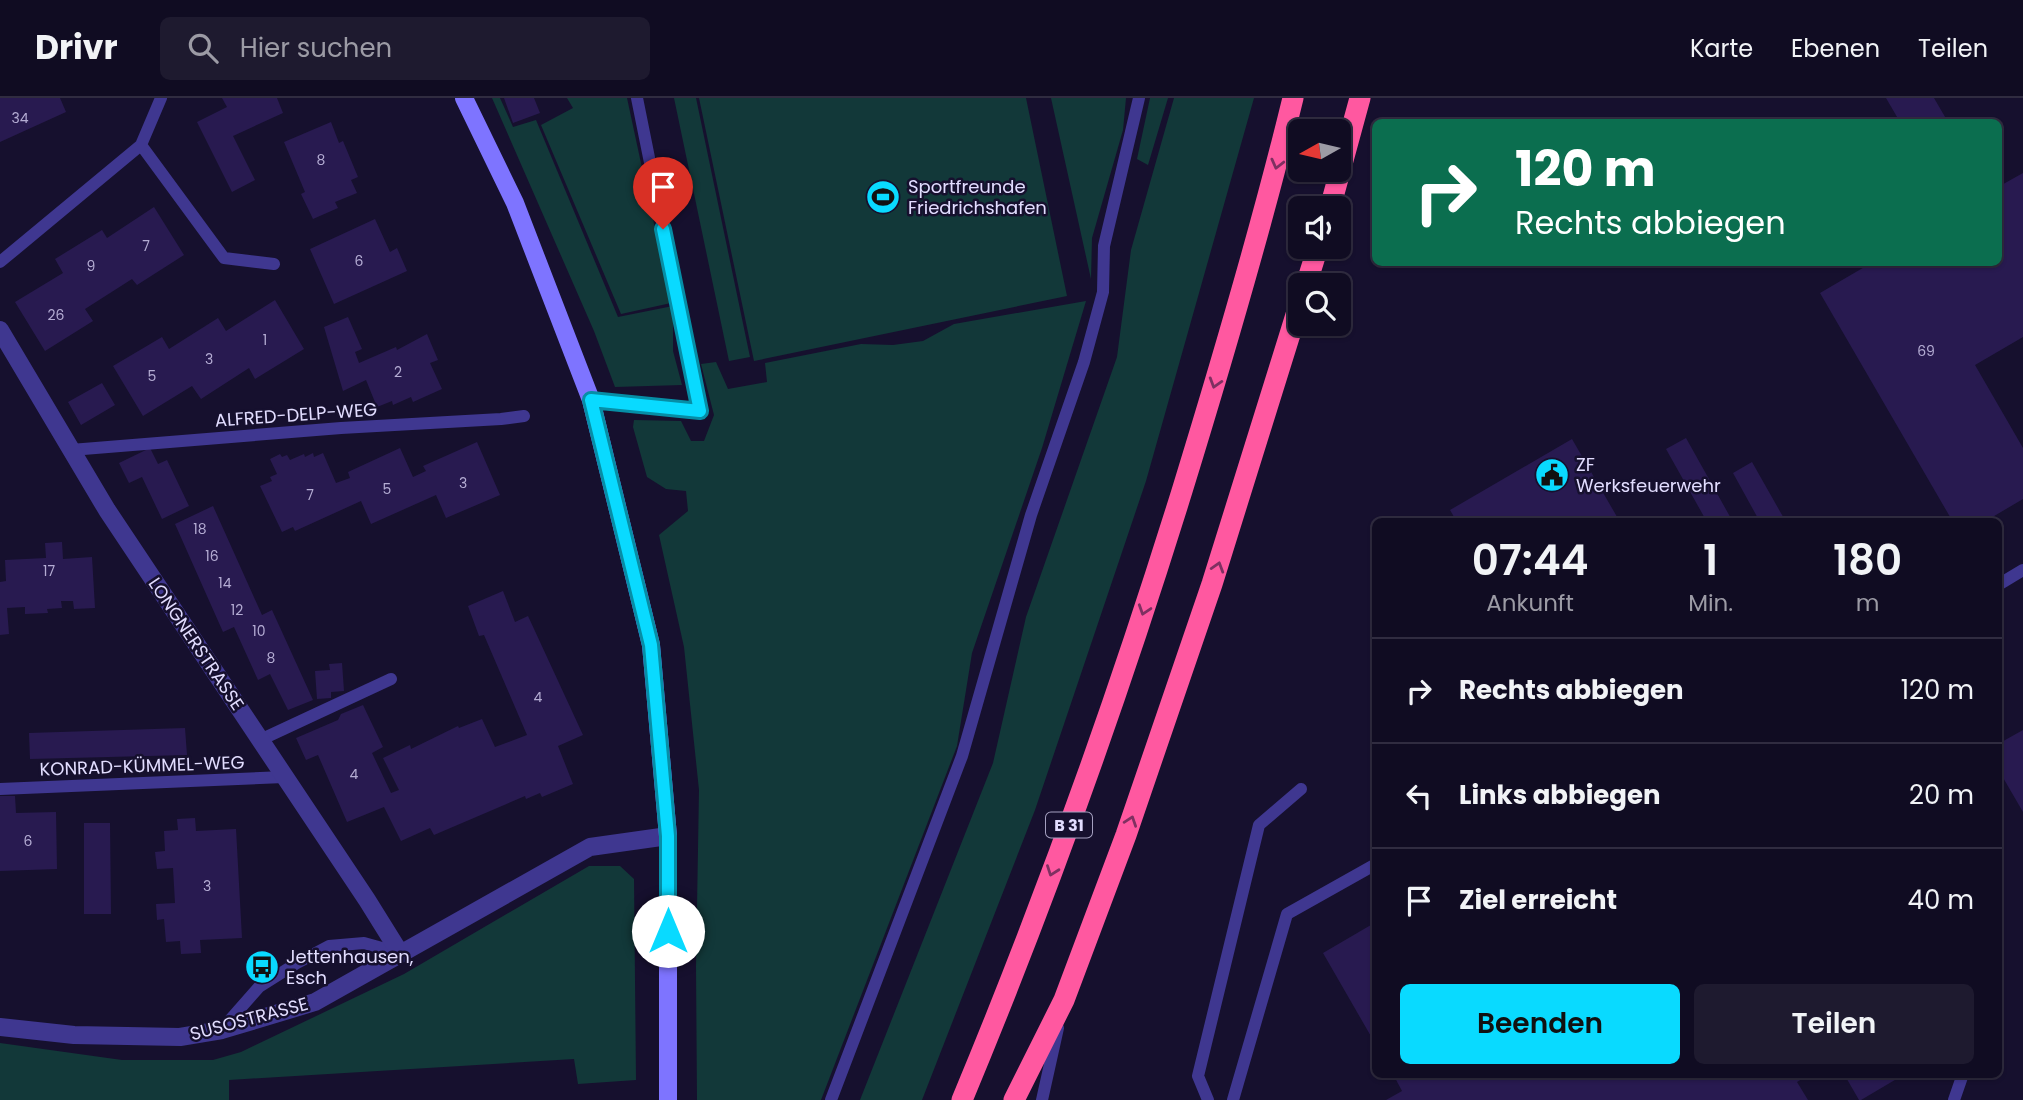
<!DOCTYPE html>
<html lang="de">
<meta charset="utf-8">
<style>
:root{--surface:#100c22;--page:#1e1a2f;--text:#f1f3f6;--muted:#9c9ba5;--line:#302c40;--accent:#09daff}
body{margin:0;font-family:Poppins,sans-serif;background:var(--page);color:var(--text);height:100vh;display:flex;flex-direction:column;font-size:26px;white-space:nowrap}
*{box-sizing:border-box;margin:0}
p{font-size:23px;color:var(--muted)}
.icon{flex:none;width:38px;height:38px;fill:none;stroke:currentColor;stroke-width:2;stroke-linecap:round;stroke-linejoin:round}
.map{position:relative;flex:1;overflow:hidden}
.details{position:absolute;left:1372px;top:420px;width:630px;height:560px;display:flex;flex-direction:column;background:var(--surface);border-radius:10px;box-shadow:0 2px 5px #0004,0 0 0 2px var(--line)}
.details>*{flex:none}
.guide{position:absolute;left:1372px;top:21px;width:630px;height:147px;border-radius:10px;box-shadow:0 2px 5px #0004,0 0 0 2px var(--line);background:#0b6e4f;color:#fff;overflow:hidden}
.needle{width:46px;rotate:262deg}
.fabs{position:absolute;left:1288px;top:21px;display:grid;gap:14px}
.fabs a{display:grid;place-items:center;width:63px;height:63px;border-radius:10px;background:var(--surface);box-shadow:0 2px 5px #0004,0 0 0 2px var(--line);font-size:35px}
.pin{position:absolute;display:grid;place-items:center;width:60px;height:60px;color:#fff;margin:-72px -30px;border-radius:50% 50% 50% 0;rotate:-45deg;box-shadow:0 0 7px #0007}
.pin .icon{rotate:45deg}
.me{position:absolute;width:77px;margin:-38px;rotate:0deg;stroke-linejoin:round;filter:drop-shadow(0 0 5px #0008)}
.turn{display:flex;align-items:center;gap:24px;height:147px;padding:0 28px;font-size:32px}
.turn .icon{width:91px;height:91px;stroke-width:2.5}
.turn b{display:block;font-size:49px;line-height:60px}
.eta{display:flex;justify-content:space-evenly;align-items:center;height:119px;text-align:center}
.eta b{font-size:42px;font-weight:600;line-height:49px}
.cta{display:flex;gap:14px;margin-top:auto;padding:14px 28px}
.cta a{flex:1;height:80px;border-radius:10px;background:var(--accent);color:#111;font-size:28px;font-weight:600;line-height:80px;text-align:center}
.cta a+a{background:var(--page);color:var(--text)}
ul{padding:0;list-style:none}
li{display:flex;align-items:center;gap:21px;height:105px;padding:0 28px;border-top:2px solid var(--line)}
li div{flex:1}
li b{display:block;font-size:26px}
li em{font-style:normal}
header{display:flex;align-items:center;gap:42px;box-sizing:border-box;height:98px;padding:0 35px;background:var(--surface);border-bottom:2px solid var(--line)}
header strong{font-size:33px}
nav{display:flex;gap:38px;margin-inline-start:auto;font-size:24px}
.search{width:490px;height:63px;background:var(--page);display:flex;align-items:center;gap:18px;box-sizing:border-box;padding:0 24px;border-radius:10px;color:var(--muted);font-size:26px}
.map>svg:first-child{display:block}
.green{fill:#123839}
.building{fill:#281a50}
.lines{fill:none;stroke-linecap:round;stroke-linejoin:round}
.lane{stroke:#3f3790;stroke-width:12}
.street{stroke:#3f3790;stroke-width:18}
.secondary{stroke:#7e74ff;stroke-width:18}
.highway{stroke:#ff58a0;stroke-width:21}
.oneway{stroke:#7f3061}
.route-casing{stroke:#068ea6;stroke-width:18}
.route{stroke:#09daff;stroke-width:12}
.labels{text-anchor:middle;stroke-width:5;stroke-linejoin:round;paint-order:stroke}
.number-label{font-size:14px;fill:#b4acd3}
.shield{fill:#16102e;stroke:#a5a0c0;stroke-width:2}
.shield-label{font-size:16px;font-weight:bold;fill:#e2ddff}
.poi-label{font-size:18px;fill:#e2ddff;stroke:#16102e;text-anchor:start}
.street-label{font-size:18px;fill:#e2ddff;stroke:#16102e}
</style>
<header>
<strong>Drivr</strong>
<div class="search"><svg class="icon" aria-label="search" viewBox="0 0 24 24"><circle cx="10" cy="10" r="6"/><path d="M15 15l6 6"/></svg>Hier suchen</div>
<nav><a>Karte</a><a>Ebenen</a><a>Teilen</a></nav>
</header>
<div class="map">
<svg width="2023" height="1002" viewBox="0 0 2023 1002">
<rect width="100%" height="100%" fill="#16102e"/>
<path class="green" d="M492 0H500L513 29 536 22 618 219 673 208V253L682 287 615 289 594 233Z
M567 0H627L671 205 621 216 541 27 573 10Z
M674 0H696L750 259 729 263Z
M699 0H1026L1067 198 754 263Z
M1051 0H1126L1123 32 1092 140 1091 181Z
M1150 0H1168L1148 67 1137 61Z
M1174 0H1254L1146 383 1035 712 922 1002H860L993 665 1026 519 1117 259 1131 152Z
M1086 203 1042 350 972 555 957 648 821 1002H697L696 868 699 692 684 549 659 437 688 413 686 393 666 391 647 379 633 329 634 322 681 323 691 343H704L714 317 701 266 716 264 728 291 767 284 765 265 861 246 893 247 923 243 954 226Z
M589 768H620L634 781 636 982 578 986 574 961 229 982V1002H0V945L122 962H213L241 954 404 876Z"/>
<path class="building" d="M0 0H60L66 14 0 44Z
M222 0H277L283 15 233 38 255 82 232 94 197 24 227 9Z
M504 0H534L540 15 513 25Z
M1886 0H1934L1948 24H1900Z
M331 24 339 45 343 43 358 79 351 82 357 95 335 104 338 110 313 121 301 96 305 94 284 44Z
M2023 75V239L1975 267 2023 350V401L1984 424H1953L1820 195 1873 164H1998V89Z
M154 109 184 157 137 187 132 181 85 211 93 223 45 253 15 204 63 175 55 161 102 132 107 140Z
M375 121 390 154 397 150 407 173 334 206 310 151Z
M275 202 304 251 255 281 249 270 201 301 192 288 143 318 113 268 162 239 169 251 218 220 226 233Z
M348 219 362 251 355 254 359 265 396 249 397 252 427 236 438 262 430 265 442 291 413 304 411 299 393 307 392 303 377 309 366 282 343 293 324 229Z
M102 285 115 307 81 327 68 304Z
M1686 340 1733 424H1707L1666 351Z
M1572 341 1620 424H1457L1450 412Z
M477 344 500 397 446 420 436 397 371 426 361 403 295 433 293 429 282 434 260 388 272 383 270 379 277 376 270 361 280 356 282 359 287 357 290 362 304 356 305 359 313 355 314 359 323 355 336 385 350 380 348 374 400 350 413 379 426 373 423 368Z
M150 350 158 366 167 362 189 408 162 421 142 379 129 385 119 365Z
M1752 364 1786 424H1760L1733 375Z
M213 408 262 517 272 512 313 602 288 612 270 576 258 582 234 529 223 534 175 426Z
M62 444 63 461 92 459 95 510 74 511 73 503H61L62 510 47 511 48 515 25 516V509L7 510 9 536 0 537V484L6 483 5 462 46 460 45 445Z
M503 493 515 524 528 518 583 637 558 648 573 686 542 699 540 695 526 701 525 698 434 737 430 730 401 743 384 709 347 724 318 657 306 662 296 640 338 622 341 616 363 607 383 649 372 655 391 695 399 692 383 660 410 647 411 651 458 628 459 630 482 621 495 649 527 637 484 537 479 538 468 508Z
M342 565 344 593 331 594V600L317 601 315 573 330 572 329 566Z
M185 630 187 657 30 661 29 635Z
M2023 632V714L1998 671V646Z
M0 698H15L16 715 56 714 57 771 0 773Z
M195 720 196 733 236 731 242 840 200 842 201 855 181 856 180 843 166 844 164 821 157 822 156 806 175 805 173 770 157 771 155 754 165 753 164 733 178 732 177 721Z
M84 725H110L111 816H84Z
M1376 824V947L1323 855Z
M1393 976H1810L1797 984 1808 1002H1386L1402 993Z
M1844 976H1905L1861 1002H1859Z"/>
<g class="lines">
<path class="lane" d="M141 47 224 160 274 166
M0 164 141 47 161 0
M591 302 700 313 637 0
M71 352 341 330 501 321 524 318
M1998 487 2023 472
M260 642 391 581
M0 691 284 679
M222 931 259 889 297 865 329 848 364 845 400 855
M831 1002 962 658 1031 417 1084 264 1103 194 1104 148 1139 0
M1042 1002 1058 930
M1208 1002 1198 978 1259 727 1301 691
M1233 1002 1287 816 1376 766
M1954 1002 1963 976"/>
<path class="street" d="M0 232 107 412 367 802 400 855
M0 929 74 937 180 939 222 932 315 904 590 749 668 738"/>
<path class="secondary" d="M464 0 515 105 591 302 651 547 668 738V1002"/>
<path class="highway" d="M1330 110 1360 0
M1306 187 1318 149
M962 1002C1045 803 1118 599 1182 393 1222 263 1261 132 1293 0
M1014 1002 1064 902 1126 737 1212 486 1300 204"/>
</g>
<defs><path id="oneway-chevron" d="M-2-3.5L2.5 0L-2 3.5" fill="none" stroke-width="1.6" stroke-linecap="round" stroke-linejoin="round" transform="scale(1.75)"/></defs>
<g class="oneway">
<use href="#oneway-chevron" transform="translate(1277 66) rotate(104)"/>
<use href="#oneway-chevron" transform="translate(1215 285) rotate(107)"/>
<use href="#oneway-chevron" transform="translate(1218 469) rotate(-73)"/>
<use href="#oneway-chevron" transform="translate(1144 512) rotate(108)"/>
<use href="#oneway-chevron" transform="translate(1131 723) rotate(-71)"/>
<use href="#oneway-chevron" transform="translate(1052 773) rotate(110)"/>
</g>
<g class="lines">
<g class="route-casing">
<path id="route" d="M663 131 700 313 591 302 651 547 668 738V833"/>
</g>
<use href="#route" class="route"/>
</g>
<defs>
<g id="stadium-disc" transform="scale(1.75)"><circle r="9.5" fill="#09daff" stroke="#16102e"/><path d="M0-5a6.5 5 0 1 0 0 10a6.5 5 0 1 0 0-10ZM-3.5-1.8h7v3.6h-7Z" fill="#111"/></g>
<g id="civic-disc" transform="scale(1.75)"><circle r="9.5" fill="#09daff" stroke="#16102e"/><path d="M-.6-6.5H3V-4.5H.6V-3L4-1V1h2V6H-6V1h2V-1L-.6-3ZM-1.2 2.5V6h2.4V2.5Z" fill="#111"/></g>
<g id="bus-disc" transform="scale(1.75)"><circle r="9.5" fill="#09daff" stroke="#16102e"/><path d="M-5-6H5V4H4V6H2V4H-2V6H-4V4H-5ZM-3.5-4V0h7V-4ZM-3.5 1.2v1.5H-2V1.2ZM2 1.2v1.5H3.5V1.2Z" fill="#111"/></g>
</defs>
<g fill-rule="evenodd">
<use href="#stadium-disc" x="883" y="99"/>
<use href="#civic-disc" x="1552" y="377"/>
<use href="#bus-disc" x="262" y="869"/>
</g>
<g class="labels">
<g class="number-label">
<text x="20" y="25">34</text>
<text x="321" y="67">8</text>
<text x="146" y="153">7</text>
<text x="359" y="168">6</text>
<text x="91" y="173">9</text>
<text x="56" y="222">26</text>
<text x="265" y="247">1</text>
<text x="1926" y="258">69</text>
<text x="209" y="266">3</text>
<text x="398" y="279">2</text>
<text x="152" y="283">5</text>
<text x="463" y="390">3</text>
<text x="387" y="396">5</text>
<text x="310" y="402">7</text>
<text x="200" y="436">18</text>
<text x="212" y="463">16</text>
<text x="49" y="478">17</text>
<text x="225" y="490">14</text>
<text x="237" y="517">12</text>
<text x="259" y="538">10</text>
<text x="271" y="565">8</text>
<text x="538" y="604">4</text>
<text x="354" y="681">4</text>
<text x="28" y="748">6</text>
<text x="207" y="793">3</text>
</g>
<rect class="shield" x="1046" y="714.5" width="46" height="25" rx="5"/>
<g class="shield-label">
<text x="1069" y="733">B 31</text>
</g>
<g class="poi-label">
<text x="908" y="95">Sportfreunde<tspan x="908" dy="21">Friedrichshafen</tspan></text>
<text x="1576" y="373">ZF<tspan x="1576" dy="21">Werksfeuerwehr</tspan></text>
<text x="286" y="865">Jettenhausen,<tspan x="286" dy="21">Esch</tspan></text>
</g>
<g class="street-label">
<text transform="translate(296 317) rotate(-4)" y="6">ALFRED-DELP-WEG</text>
<text transform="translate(196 546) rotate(56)" y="6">LONGNERSTRASSE</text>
<text transform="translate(142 668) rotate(-2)" y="6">KONRAD-KÜMMEL-WEG</text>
<text transform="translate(249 921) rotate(-15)" y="6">SUSOSTRASSE</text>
</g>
</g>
</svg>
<div class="fabs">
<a><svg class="needle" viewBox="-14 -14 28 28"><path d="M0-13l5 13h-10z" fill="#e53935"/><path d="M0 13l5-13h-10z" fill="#9c9ba5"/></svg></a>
<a><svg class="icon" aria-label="sound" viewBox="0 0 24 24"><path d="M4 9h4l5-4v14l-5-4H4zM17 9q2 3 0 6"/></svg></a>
<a><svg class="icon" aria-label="search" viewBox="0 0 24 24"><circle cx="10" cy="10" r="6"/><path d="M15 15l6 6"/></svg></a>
</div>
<div class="pin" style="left:663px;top:131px;background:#d93025"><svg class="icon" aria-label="arrive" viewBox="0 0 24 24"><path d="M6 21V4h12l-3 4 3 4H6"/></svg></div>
<svg class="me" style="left:668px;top:833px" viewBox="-20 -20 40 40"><circle r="19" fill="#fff"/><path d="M0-13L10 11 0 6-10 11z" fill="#09daff"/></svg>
<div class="guide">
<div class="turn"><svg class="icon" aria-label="right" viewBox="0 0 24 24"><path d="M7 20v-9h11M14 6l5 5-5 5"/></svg><div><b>120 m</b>Rechts abbiegen</div></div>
</div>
<section class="details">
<div class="eta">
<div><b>07:44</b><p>Ankunft</p></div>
<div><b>1</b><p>Min.</p></div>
<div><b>180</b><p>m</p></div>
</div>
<ul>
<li><svg class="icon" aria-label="right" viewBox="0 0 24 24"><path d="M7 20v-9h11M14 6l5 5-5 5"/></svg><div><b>Rechts abbiegen</b></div><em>120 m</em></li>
<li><svg class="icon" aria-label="left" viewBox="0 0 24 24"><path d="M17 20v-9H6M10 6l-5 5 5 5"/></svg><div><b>Links abbiegen</b></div><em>20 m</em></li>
<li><svg class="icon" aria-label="arrive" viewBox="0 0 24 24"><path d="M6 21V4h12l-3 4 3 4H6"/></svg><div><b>Ziel erreicht</b></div><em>40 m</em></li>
</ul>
<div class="cta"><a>Beenden</a><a>Teilen</a></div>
</section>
</div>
